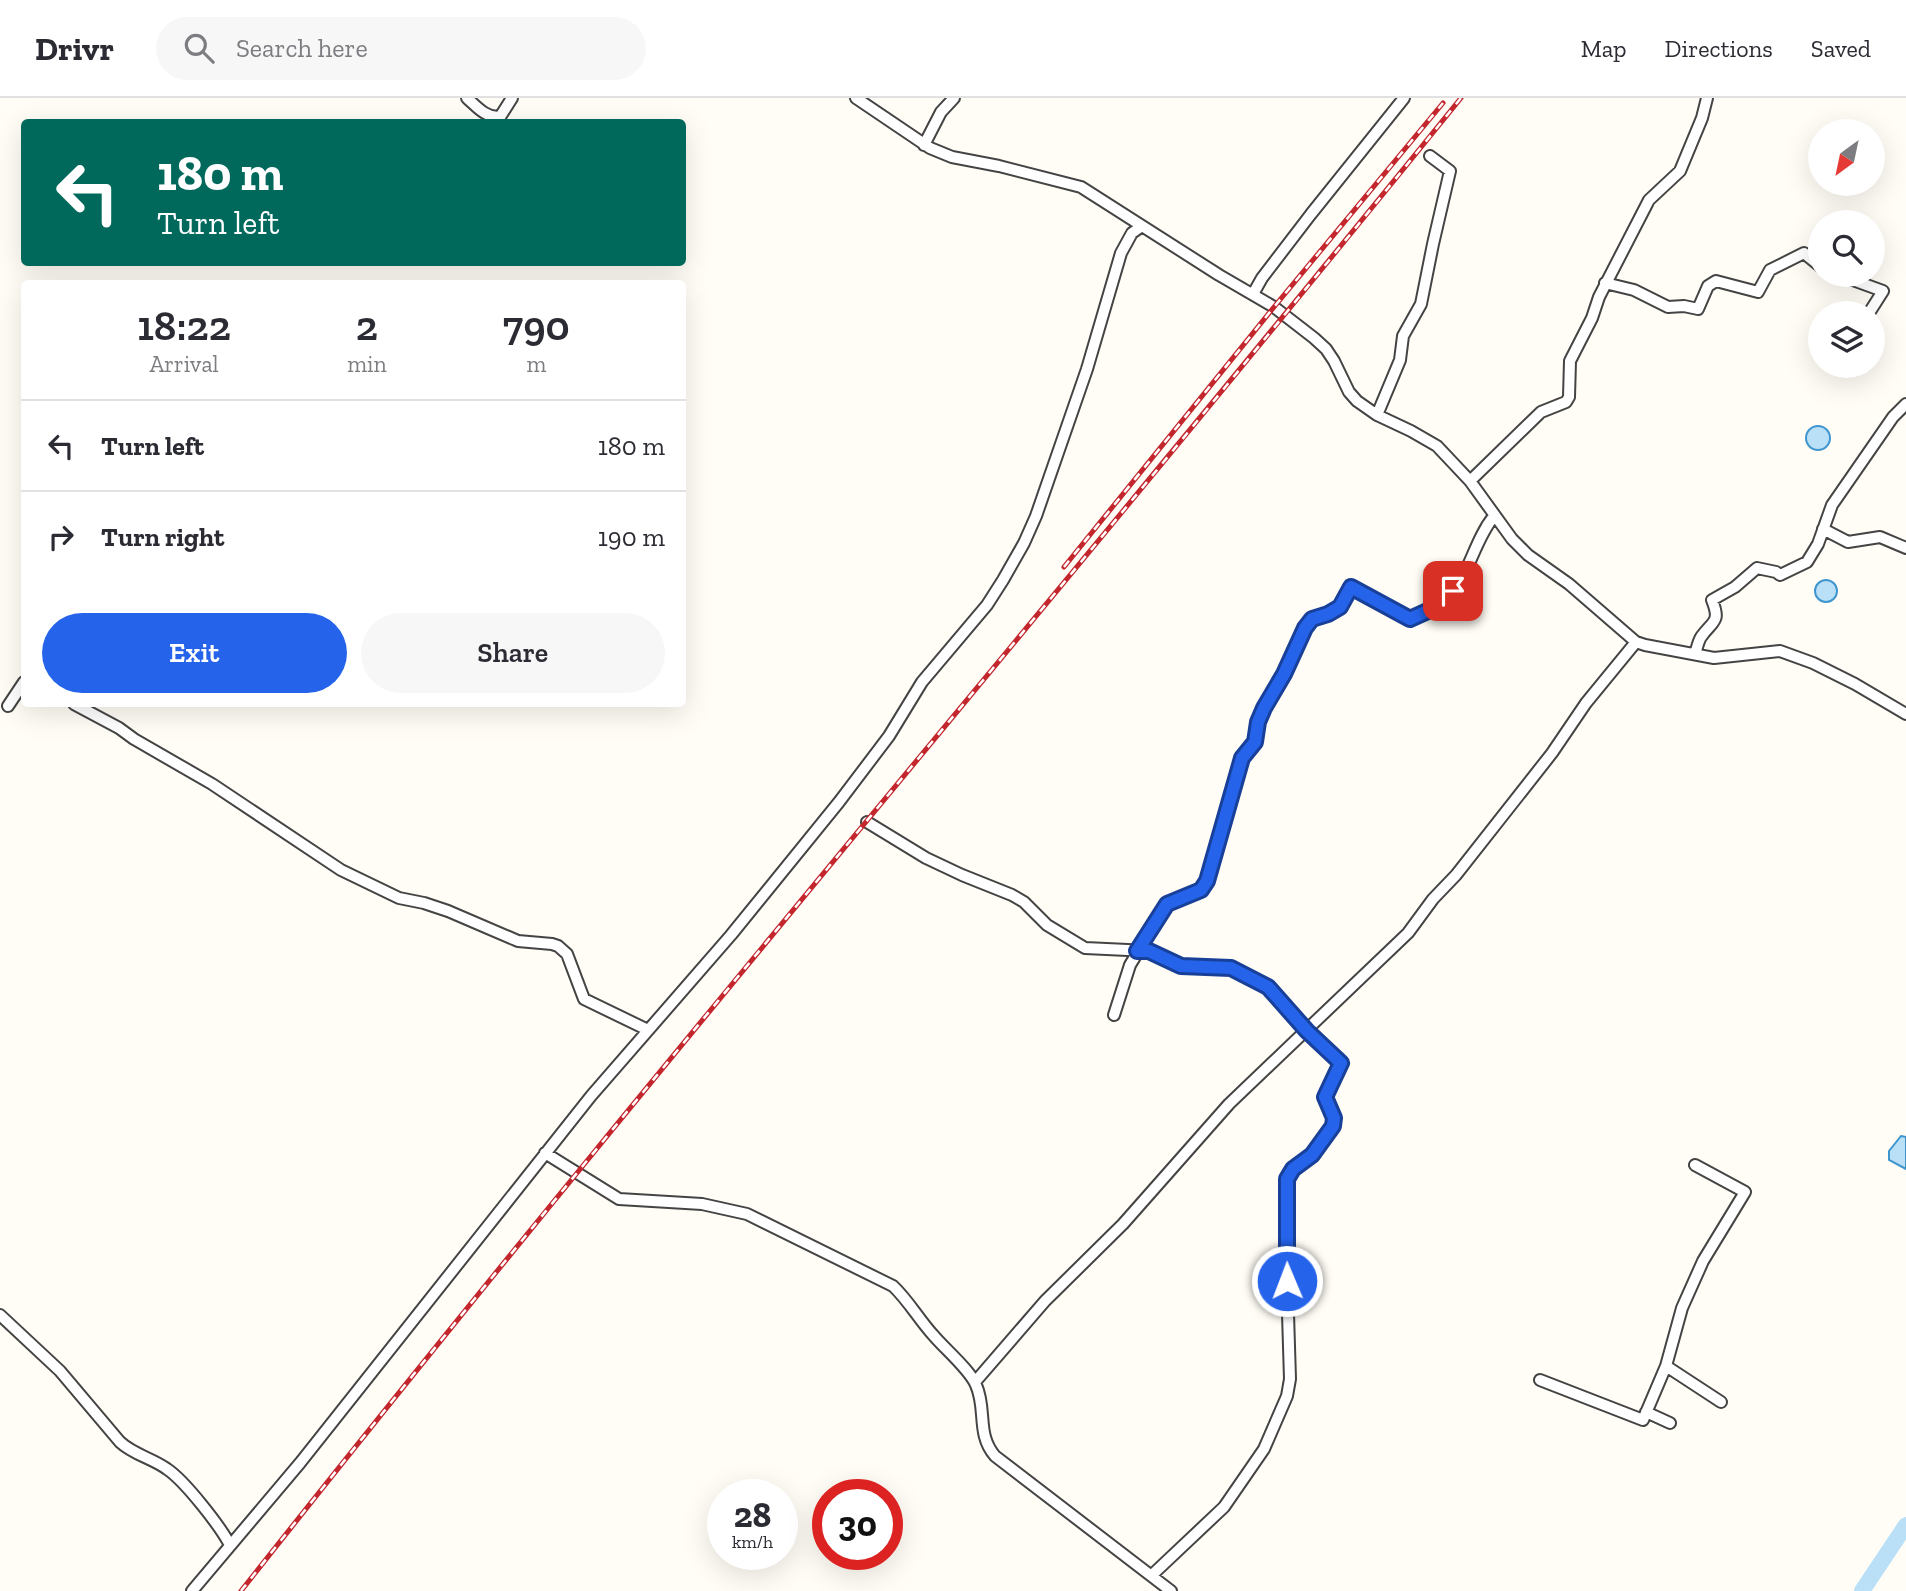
<!DOCTYPE html>
<style>
:root{--surface:#fff;--page:#f7f7f7;--text:#2b2b33;--muted:#7c7c81;--line:#e1e1e2;--accent:#2563eb}
body{margin:0;font-family:"Zilla Slab",serif;background:var(--page);color:var(--text);height:100vh;display:flex;flex-direction:column;font-size:26px;white-space:nowrap}
*{box-sizing:border-box;margin:0}
p{font-size:23px;color:var(--muted)}
.icon{flex:none;width:38px;height:38px;fill:none;stroke:currentColor;stroke-width:2;stroke-linecap:round;stroke-linejoin:round}
.map{position:relative;flex:1;overflow:hidden}
.panel{position:absolute;left:21px;top:182px;width:665px;height:427px;display:flex;flex-direction:column;background:var(--surface);border-radius:7px;box-shadow:0 7px 28px #0002}
.panel>*{flex:none}
.guide{position:absolute;left:21px;top:21px;width:665px;height:147px;border-radius:7px;box-shadow:0 7px 28px #0002;background:#00695c;color:#fff;overflow:hidden}
.needle{width:46px;rotate:213deg}
.controls{position:absolute;left:1808px;top:21px;display:grid;gap:14px}
.controls a{display:grid;place-items:center;width:77px;height:77px;border-radius:50%;background:var(--surface);box-shadow:0 7px 28px #0002;font-size:35px}
.speed{position:absolute;left:707px;top:1381px;display:flex;gap:14px;font-size:35px;font-weight:700;text-align:center}
.speed>*{display:grid;place-content:center;width:91px;height:91px;border-radius:50%;background:var(--surface);box-shadow:0 7px 28px #0002;line-height:1}
.speed small{font-size:18px;font-weight:400}
.speed .limit{border:10px solid #d22;background:#fff;color:#111}
.pin{position:absolute;display:grid;place-items:center;width:60px;height:60px;color:#fff;margin:-30px;border-radius:14px;box-shadow:0 4px 10px #0006}
.me{position:absolute;width:77px;margin:-38px;rotate:359deg;stroke-linejoin:round;filter:drop-shadow(0 0 5px #0008)}
.turn{display:flex;align-items:center;gap:24px;height:147px;padding:0 21px;font-size:32px}
.turn .icon{width:91px;height:91px;stroke-width:2.5}
.turn b{display:block;font-size:49px;line-height:60px}
.eta{display:flex;justify-content:space-evenly;align-items:center;height:119px;text-align:center}
.eta b{font-size:42px;font-weight:600;line-height:49px}
.primary-button{display:flex;gap:14px;margin-top:auto;padding:14px 21px}
.primary-button a{flex:1;height:80px;border-radius:42px;background:var(--accent);color:#fff;font-size:28px;font-weight:600;line-height:80px;text-align:center}
.primary-button a+a{background:var(--page);color:var(--text)}
ul{padding:0;list-style:none}
li{display:flex;align-items:center;gap:21px;height:91px;padding:0 21px;border-top:2px solid var(--line)}
li div{flex:1}
li b{display:block;font-size:26px}
li em{font-style:normal}
header{display:flex;align-items:center;gap:42px;box-sizing:border-box;height:98px;padding:0 35px;background:var(--surface);border-bottom:2px solid var(--line)}
header strong{font-size:33px}
nav{display:flex;gap:38px;margin-inline-start:auto;font-size:24px}
.search{width:490px;height:63px;background:var(--page);display:flex;align-items:center;gap:18px;box-sizing:border-box;padding:0 24px;border-radius:38px;color:var(--muted);font-size:26px}
.map>svg:first-child{display:block}
.water{fill:#b9e0f7;stroke:#3f96cf;stroke-width:2}
.lines{fill:none;stroke-linecap:round;stroke-linejoin:round}
.river{stroke:#b9e0f7;stroke-width:16}
.minor-casing{stroke:#444;stroke-width:14}
.minor{stroke:#fff;stroke-width:10}
.rail-casing{stroke:#c4262e;stroke-width:5}
.rail{stroke:#fff;stroke-width:2.5;stroke-dasharray:8;stroke-linecap:butt}
.route-casing{stroke:#184099;stroke-width:18}
.route{stroke:#2563eb;stroke-width:12}
</style>
<header>
<strong>Drivr</strong>
<div class="search"><svg class="icon" aria-label="search" viewBox="0 0 24 24"><circle cx="10" cy="10" r="6"/><path d="M15 15l6 6"/></svg>Search here</div>
<nav><a>Map</a><a>Directions</a><a>Saved</a></nav>
</header>
<div class="map">
<svg width="1906" height="1493" viewBox="0 0 1906 1493">
<rect width="100%" height="100%" fill="#fffdf5"/>
<path class="water" d="M1806 340a12 12 0 1 1 24 0a12 12 0 1 1-24 0Z
M1815 493a11 11 0 1 1 22 0a11 11 0 1 1-22 0Z
M1901 1038 1906 1039V1071L1889 1062V1053Z"/>
<g class="lines">
<path class="river" d="M1862 1493 1906 1427"/>
<g class="minor-casing">
<path id="minor" d="M467 0C477 9 486 20 500 19L512 0
M856 0 930 50 952 59 999 68 1081 89 1219 177 1274 209 1314 240 1326 251 1334 263 1349 294 1357 303 1377 317 1411 333 1437 348 1470 383 1512 441 1528 457 1569 486 1636 544 1645 547 1714 560 1780 553 1813 565 1855 586 1906 616
M924 47 941 14 954 0
M1839 177 1883 193 1869 215
M1605 185 1634 192 1668 209 1684 208 1698 211 1708 188 1716 183 1758 194 1770 172 1804 155 1820 168
M1253 196 1262 180 1311 116 1404 0
M1377 317 1400 262 1403 238 1421 206 1433 146 1450 73 1430 58
M1470 383 1541 314 1566 304 1569 299 1570 263 1592 220 1599 199 1649 102 1680 73 1702 20 1707 0
M1823 431 1848 444 1880 439 1906 450
M1695 556C1697 550 1698 544 1701 539 1713 522 1721 525 1712 502L1735 489 1757 470 1776 474 1780 477 1807 464 1818 446 1832 407 1893 319 1906 306
M74 606 119 630 134 641 212 686 341 772 399 800 424 805 448 813 518 843 552 846 558 848 567 856 584 901 648 932
M8 608 24 584
M867 724 926 760 962 777 1012 797 1024 804 1047 827 1085 850 1149 853 1181 868 1232 870 1268 889 1307 933 1341 965 1325 999 1333 1020V1029L1312 1057 1294 1071 1287 1081 1286 1148 1288 1160 1287 1183 1290 1281 1287 1298 1264 1351 1224 1409 1152 1477
M1114 917 1130 867 1167 806 1201 792 1207 784 1242 660 1255 644 1258 624 1264 610 1284 576 1305 530 1312 521 1328 516 1340 509 1351 489 1410 521C1420 516 1437 512 1445 504 1469 480 1473 444 1494 418
M545 1055 619 1101 702 1106 747 1116 893 1188C909 1203 919 1222 934 1238 945 1251 970 1272 976 1287 987 1311 976 1336 995 1358L1171 1493
M0 1217 60 1273 120 1344C134 1357 152 1360 167 1371 185 1383 220 1428 230 1447
M1666 1268 1721 1304
M1540 1282 1643 1322 1666 1268 1682 1210 1703 1163 1745 1094 1695 1067
M975 1284 1045 1203 1123 1126 1229 1006 1408 835 1433 801 1456 777 1552 655 1586 605 1636 544
M1646 1314 1670 1325
M192 1493 300 1365 591 998 731 837 839 704 889 638 922 584 987 507 1003 482 1024 445 1036 418 1087 271 1121 155 1132 135 1142 128"/>
</g>
<use href="#minor" class="minor"/>
<g class="rail-casing">
<path id="rail" d="M1064 469 1274 209 1443 5
M241 1493C639 988 1057 500 1461 0"/>
</g>
<use href="#rail" class="rail"/>
</g>
<g class="lines">
<g class="route-casing">
<path id="route" d="M1287 1183V1081L1293 1071 1312 1057 1333 1028 1334 1020 1325 999 1341 965 1307 933 1268 889 1231 870 1181 868 1149 853H1137L1167 806 1201 792 1207 783 1242 660 1255 644 1258 624 1264 610 1284 576 1305 530 1312 521 1328 516 1340 509 1351 489 1410 521 1443 506 1453 493"/>
</g>
<use href="#route" class="route"/>
</g>
</svg>
<div class="controls">
<a><svg class="needle" viewBox="-14 -14 28 28"><path d="M0-13l5 13h-10z" fill="#e53935"/><path d="M0 13l5-13h-10z" fill="#7c7c81"/></svg></a>
<a><svg class="icon" aria-label="search" viewBox="0 0 24 24"><circle cx="10" cy="10" r="6"/><path d="M15 15l6 6"/></svg></a>
<a><svg class="icon" aria-label="layers" viewBox="0 0 24 24"><path d="M12 4l9 5-9 5-9-5zM3 14l9 5 9-5"/></svg></a>
</div>
<div class="speed"><div>28<small>km/h</small></div><div class="limit">30</div></div>
<div class="pin" style="left:1453px;top:493px;background:#d93025"><svg class="icon" aria-label="arrive" viewBox="0 0 24 24"><path d="M6 21V4h12l-3 4 3 4H6"/></svg></div>
<svg class="me" style="left:1287px;top:1183px" viewBox="-20 -20 40 40"><circle r="17" fill="#2563eb" stroke="#fff" stroke-width="3"/><path d="M0-11L8 9 0 5-8 9z" fill="#fff"/></svg>
<div class="guide">
<div class="turn"><svg class="icon" aria-label="left" viewBox="0 0 24 24"><path d="M17 20v-9H6M10 6l-5 5 5 5"/></svg><div><b>180 m</b>Turn left</div></div>
</div>
<section class="panel">
<div class="eta">
<div><b>18:22</b><p>Arrival</p></div>
<div><b>2</b><p>min</p></div>
<div><b>790</b><p>m</p></div>
</div>
<ul>
<li><svg class="icon" aria-label="left" viewBox="0 0 24 24"><path d="M17 20v-9H6M10 6l-5 5 5 5"/></svg><div><b>Turn left</b></div><em>180 m</em></li>
<li><svg class="icon" aria-label="right" viewBox="0 0 24 24"><path d="M7 20v-9h11M14 6l5 5-5 5"/></svg><div><b>Turn right</b></div><em>190 m</em></li>
</ul>
<div class="primary-button"><a>Exit</a><a>Share</a></div>
</section>
</div>
